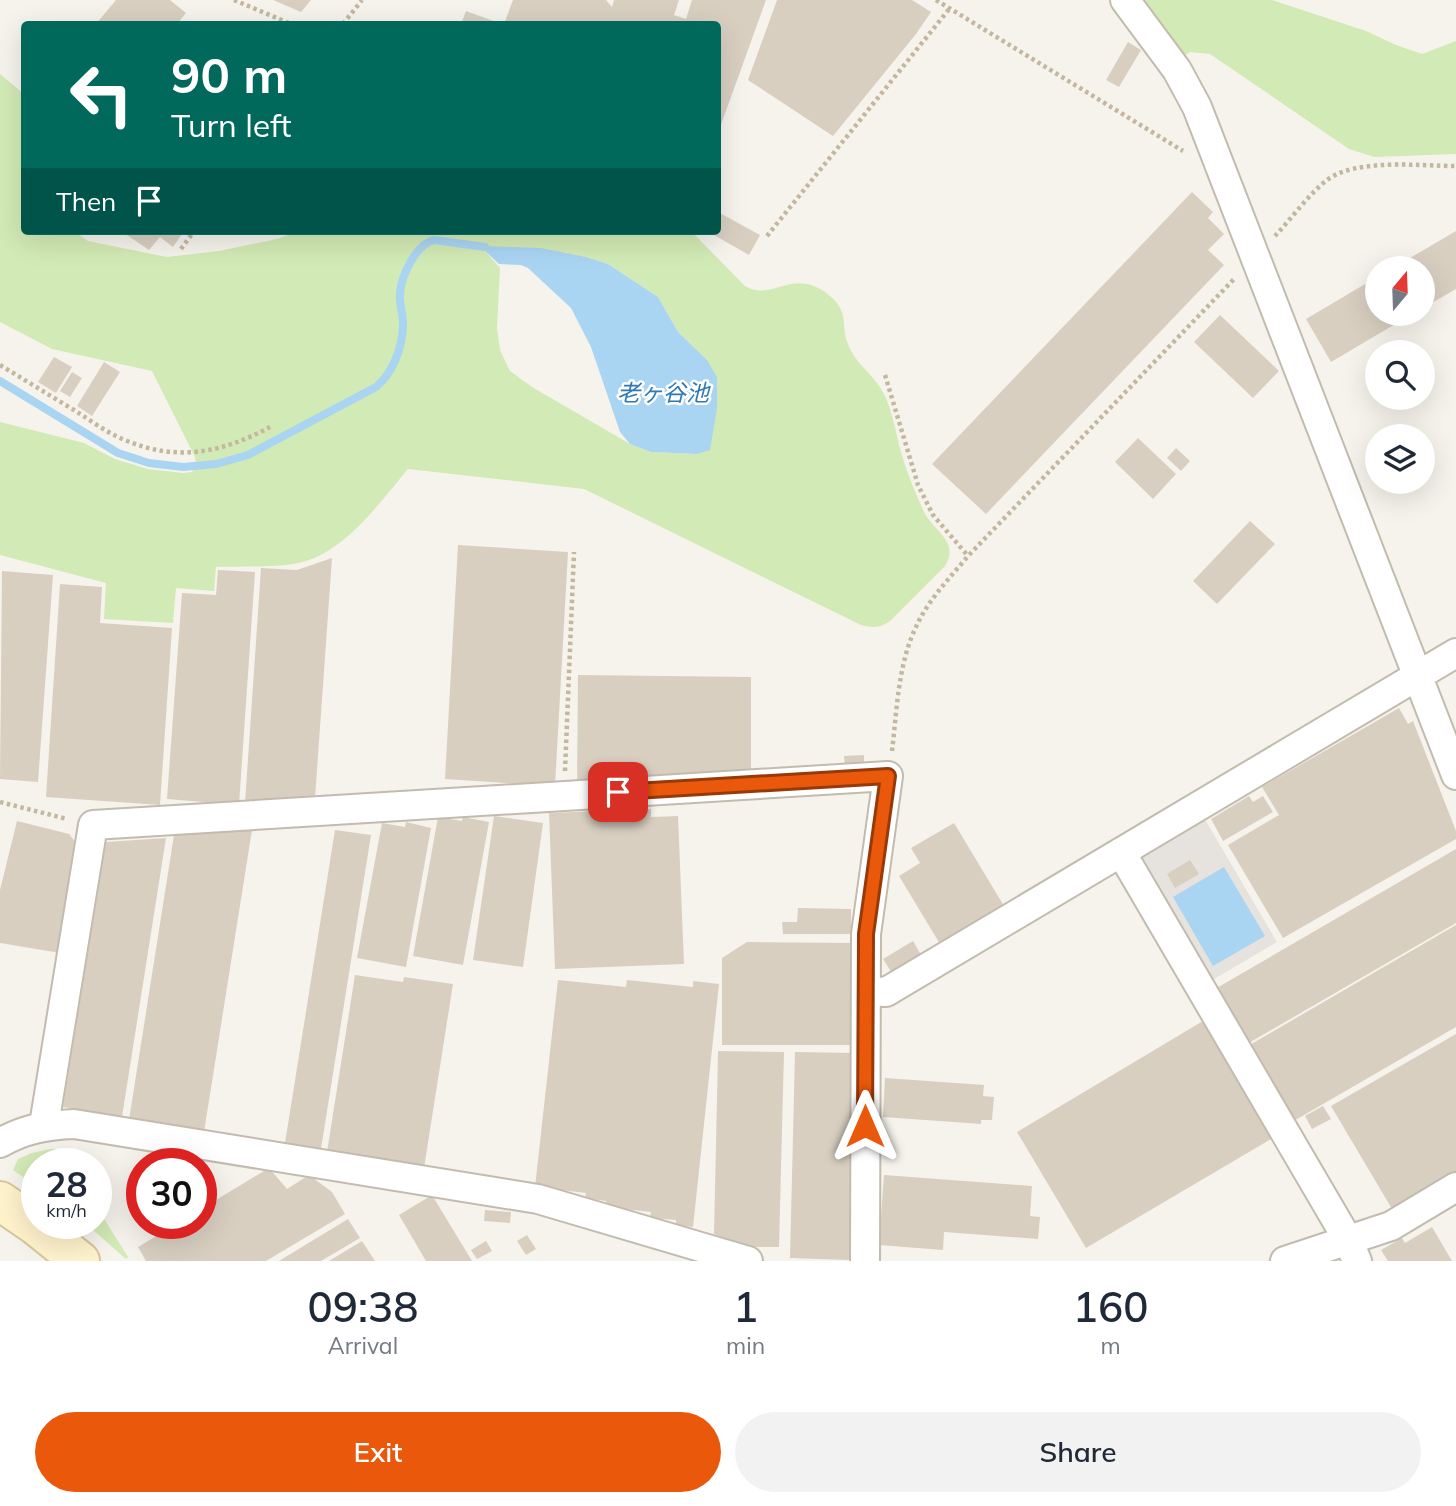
<!DOCTYPE html>
<meta charset="utf-8">
<style>
:root{--surface:#fff;--page:#f2f2f3;--text:#1f2937;--muted:#747a83;--accent:#ea580c}
body{margin:0;font-family:Mulish,"Noto Sans JP",sans-serif;background:var(--page);color:var(--text);height:100vh;display:flex;flex-direction:column;font-size:26px;white-space:nowrap}
*{box-sizing:border-box;margin:0}
p{font-size:23px;color:var(--muted)}
.icon{flex:none;width:38px;height:38px;fill:none;stroke:currentColor;stroke-width:2;stroke-linecap:round;stroke-linejoin:round}
.map{position:relative;height:1261px;overflow:hidden}
.sheet{display:flex;flex-direction:column;background:var(--surface);flex:1}
.sheet>*{flex:none}
.banner{position:absolute;left:21px;top:21px;width:700px;height:214px;border-radius:7px;box-shadow:0 7px 28px #0002;background:#00695c;color:#fff;overflow:hidden}
.needle{width:46px;rotate:19deg}
.fabs{position:absolute;left:1365px;top:256px;display:grid;gap:14px}
.fabs a{display:grid;place-items:center;width:70px;height:70px;border-radius:50%;background:var(--surface);box-shadow:0 7px 28px #0002;font-size:35px}
.speed{position:absolute;left:21px;top:1148px;display:flex;gap:14px;font-size:35px;font-weight:700;text-align:center}
.speed>*{display:grid;place-content:center;width:91px;height:91px;border-radius:50%;background:var(--surface);box-shadow:0 7px 28px #0002;line-height:1}
.speed small{font-size:18px;font-weight:400}
.speed .limit{border:10px solid #d22;background:#fff;color:#111}
.pin{position:absolute;display:grid;place-items:center;width:60px;height:60px;color:#fff;margin:-30px;border-radius:14px;box-shadow:0 4px 10px #0006}
.me{position:absolute;width:77px;margin:-38px;rotate:0deg;stroke-linejoin:round;filter:drop-shadow(0 0 5px #0008)}
.turn{display:flex;align-items:center;gap:24px;height:147px;padding:0 35px;font-size:32px}
.turn .icon{width:91px;height:91px;stroke-width:2.5}
.turn b{display:block;font-size:49px;line-height:60px}
.then{display:flex;align-items:center;height:66px;padding:0 35px;background:#0003;gap:14px;font-size:26px}
.eta{display:flex;justify-content:space-evenly;align-items:center;height:119px;text-align:center}
.eta b{font-size:42px;font-weight:600;line-height:49px}
.action{display:flex;gap:14px;margin-top:auto;padding:14px 35px}
.action a{flex:1;height:80px;border-radius:42px;background:var(--accent);color:#fff;font-size:28px;font-weight:600;line-height:80px;text-align:center}
.action a+a{background:var(--page);color:var(--text)}
.map>svg:first-child{display:block}
.industrial{fill:#e6e2dd}
.green{fill:#d2eab5;fill-rule:evenodd}
.water{fill:#a9d4f2}
.lines{fill:none;stroke-linecap:round;stroke-linejoin:round}
.stream{stroke:#a9d4f2;stroke-width:8}
.building{fill:#d8cfc1}
.street-casing{stroke:#c2bbae;stroke-width:32}
.secondary-casing{stroke:#d6c79b;stroke-width:42}
.path{stroke:#c4b79f;stroke-width:4.5;stroke-dasharray:3.5 3.5;stroke-linecap:butt}
.street{stroke:#fff;stroke-width:28}
.secondary{stroke:#fff3cd;stroke-width:38}
.route-casing{stroke:#983908;stroke-width:18}
.route{stroke:#ea580c;stroke-width:12}
.labels{text-anchor:middle;stroke-width:5;stroke-linejoin:round;paint-order:stroke}
.water-label{font-size:23px;font-style:italic;fill:#2e7ab2;stroke:#fff}
</style>
<div class="map">
<svg width="1456" height="1261" viewBox="0 0 1456 1261">
<rect width="100%" height="100%" fill="#f6f3ec"/>
<path class="industrial" d="M1203 816 1277 942 1209 982 1139 864 1143 851Z"/>
<path class="green" d="M1138 0H1272L1366 31 1396 45 1422 54 1456 41V154L1374 157 1349 149 1210 54 1190 52 1180 58Z
M0 74 24 94V231H74L88 241 167 257 219 251 277 239 300 231H691L745 286C774 303 793 265 830 296 850 313 840 324 848 344 855 364 876 376 885 396 893 413 896 434 901 452 907 473 915 492 924 512 934 532 960 541 945 566L890 621C880 628 873 628 861 625L584 489 408 469C379 503 344 554 298 563 274 568 241 566 216 567L214 591 176 588 173 623 104 619 106 583 0 555V422L84 443 115 459 148 469 183 473 192 472 196 465 195 457 152 371 52 349 0 322ZM484 250 586 257 608 264 658 297 678 332 707 360 697 454 651 452 630 444 532 387 510 371 500 350 497 328 500 268Z
M50 1149H62L71 1164H37V1187L13 1170 18 1159 32 1153Z
M96 1206 128 1257 126 1259 85 1223H96Z"/>
<path class="water" d="M485 246 541 248 586 257 608 264 658 297 678 332 707 360 717 377V408L710 450 697 454 651 452 630 444 620 432 591 347 571 308 528 268 521 265 499 264 484 250Z
M1224 867 1265 936 1213 966 1173 897Z"/>
<g class="lines">
<path class="stream" d="M0 381 118 453 149 463 183 467 216 464 248 455 376 387C393 373 402 348 403 327 404 316 399 305 400 294 401 276 416 244 434 240L485 247"/>
</g>
<path class="building" d="M116 0H170L186 13 177 24H96Z
M273 0H311L301 12Z
M513 0H606L612 7 614 0H679L674 15 686 19 692 0H766L718 133V24H504Z
M777 0H912L931 12 916 34 833 136 748 80Z
M466 11 502 24H461Z
M1128 42 1141 50 1119 87 1106 80Z
M1192 192 1213 212 1208 218 1224 234 1208 250 1224 265 986 514 932 464Z
M718 212 760 235 749 255 707 231H718Z
M121 231H184L173 247 160 237 149 250Z
M1456 231V289L1423 308V268H1393Z
M1377 277V313H1414L1331 362 1306 319Z
M1220 315 1279 371 1253 398 1194 342Z
M54 357 72 367 56 393 38 382Z
M104 362 120 372 92 416 77 406Z
M72 372 82 378 70 397 60 391Z
M1138 438 1176 474 1153 499 1115 462Z
M1176 448 1190 461 1181 471 1167 458Z
M1250 521 1275 544 1217 604 1193 581Z
M458 545 568 552 555 786 445 779Z
M332 558 315 798 245 803 261 568 297 570Z
M218 570 255 572 239 805 167 799 182 593 216 595Z
M2 571 53 575 38 782 0 779Z
M60 584 102 587 100 623 172 628 160 805 46 797Z
M578 675 751 677V773L577 784Z
M1399 708 1408 724 1413 721 1456 831V839L1283 938 1228 845 1279 815 1262 787Z
M864 755V766L845 767 844 756Z
M1249 796 1253 802 1263 796 1273 812 1223 841 1211 819Z
M651 809V817L678 816 684 964 555 969 549 813Z
M494 816 543 823 523 967 473 960Z
M438 817 462 821 463 817 489 822 463 965 413 956Z
M17 821 69 834 77 844 60 953 0 943V890Z
M406 822 431 828 406 967 357 958 382 823 405 827Z
M954 823 1004 906 940 944 899 876 920 863 911 848Z
M252 830 204 1132 129 1120 174 835Z
M335 830 371 835 321 1149 285 1143Z
M166 838 122 1117 63 1107 106 842Z
M1456 849V923L1247 1044 1215 989Z
M1190 860 1199 874 1175 888 1167 874Z
M798 908 851 909V934H783L782 922H797Z
M1456 925V1027L1292 1122 1248 1046Z
M913 941 921 955 892 973 883 959Z
M747 942 854 943V1045H722V958Z
M355 975 403 982 404 977 453 984 424 1168 327 1152Z
M558 980 626 987 627 980 693 987V981L719 984 693 1227 676 1225V1220L650 1218 651 1212 606 1207V1201L585 1198 586 1193 535 1187Z
M1203 1021 1273 1138 1086 1248 1017 1132Z
M1456 1034V1172L1392 1209 1331 1106Z
M718 1051 784 1052 779 1247H747L714 1234Z
M795 1052 854 1053 849 1260 790 1258Z
M885 1078 984 1085 983 1096 994 1097 992 1120H981V1124L883 1117Z
M1323 1106 1331 1119 1312 1129 1305 1116Z
M269 1168 287 1189 309 1175 332 1192 345 1214 266 1261H146L138 1247 178 1223H201V1209Z
M884 1175 1032 1186 1030 1216 1040 1217 1038 1239 944 1232 943 1250 879 1245Z
M432 1195 472 1261H426L399 1215Z
M485 1210 511 1212 510 1223 484 1221Z
M348 1219 360 1238 321 1261H279Z
M1432 1227 1452 1261H1388L1381 1250 1402 1238 1405 1243Z
M527 1235 536 1249 526 1255 517 1241Z
M362 1241 375 1261H329Z
M486 1241 492 1251 477 1259 471 1250Z"/>
<g class="lines">
<g class="street-casing">
<path id="street" d="M1125 0 1177 70 1197 107 1456 775
M1121 852 1348 1240 1357 1261
M866 991 886 992 1456 653
M44 1125 93 825 888 776 866 934 865 1261
M0 1143C24 1129 47 1125 74 1124L538 1199 748 1261
M1285 1261 1391 1226 1456 1187"/>
</g>
<g class="secondary-casing">
<path id="secondary" d="M0 1201 35 1225 80 1261"/>
</g>
<path class="path" d="M234 0 291 24
M936 0 1183 151
M343 24 362 0
M767 236 950 8
M1275 236C1291 219 1309 194 1327 180 1356 158 1420 166 1456 166
M181 249 194 231
M0 365C25 380 49 395 74 410 90 420 107 433 125 440 176 462 222 453 270 427
M885 375 918 485 933 515 968 556
M892 751C897 710 898 664 916 627 928 600 949 579 968 556L1235 278
M565 771 574 552
M0 802 67 819"/>
<use href="#street" class="street"/>
<use href="#secondary" class="secondary"/>
</g>
<g class="lines">
<g class="route-casing">
<path id="route" d="M618 792 888 776 866 934 865 1126"/>
</g>
<use href="#route" class="route"/>
</g>
<g class="labels">
<g class="water-label">
<text x="663" y="401">老ヶ谷池</text>
</g>
</g>
</svg>
<div class="fabs">
<a><svg class="needle" viewBox="-14 -14 28 28"><path d="M0-13l5 13h-10z" fill="#e53935"/><path d="M0 13l5-13h-10z" fill="#747a83"/></svg></a>
<a><svg class="icon" aria-label="search" viewBox="0 0 24 24"><circle cx="10" cy="10" r="6"/><path d="M15 15l6 6"/></svg></a>
<a><svg class="icon" aria-label="layers" viewBox="0 0 24 24"><path d="M12 4l9 5-9 5-9-5zM3 14l9 5 9-5"/></svg></a>
</div>
<div class="speed"><div>28<small>km/h</small></div><div class="limit">30</div></div>
<div class="pin" style="left:618px;top:792px;background:#d93025"><svg class="icon" aria-label="arrive" viewBox="0 0 24 24"><path d="M6 21V4h12l-3 4 3 4H6"/></svg></div>
<svg class="me" style="left:865px;top:1126px" viewBox="-20 -20 40 40"><path d="M0-17L14 15 0 8-14 15z" fill="#ea580c" stroke="#fff" stroke-width="4"/></svg>
<div class="banner">
<div class="turn"><svg class="icon" aria-label="left" viewBox="0 0 24 24"><path d="M17 20v-9H6M10 6l-5 5 5 5"/></svg><div><b>90 m</b>Turn left</div></div>
<div class="then">Then<svg class="icon" aria-label="arrive" viewBox="0 0 24 24"><path d="M6 21V4h12l-3 4 3 4H6"/></svg></div>
</div>
</div>
<section class="sheet">
<div class="eta">
<div><b>09:38</b><p>Arrival</p></div>
<div><b>1</b><p>min</p></div>
<div><b>160</b><p>m</p></div>
</div>
<div class="action"><a>Exit</a><a>Share</a></div>
</section>
